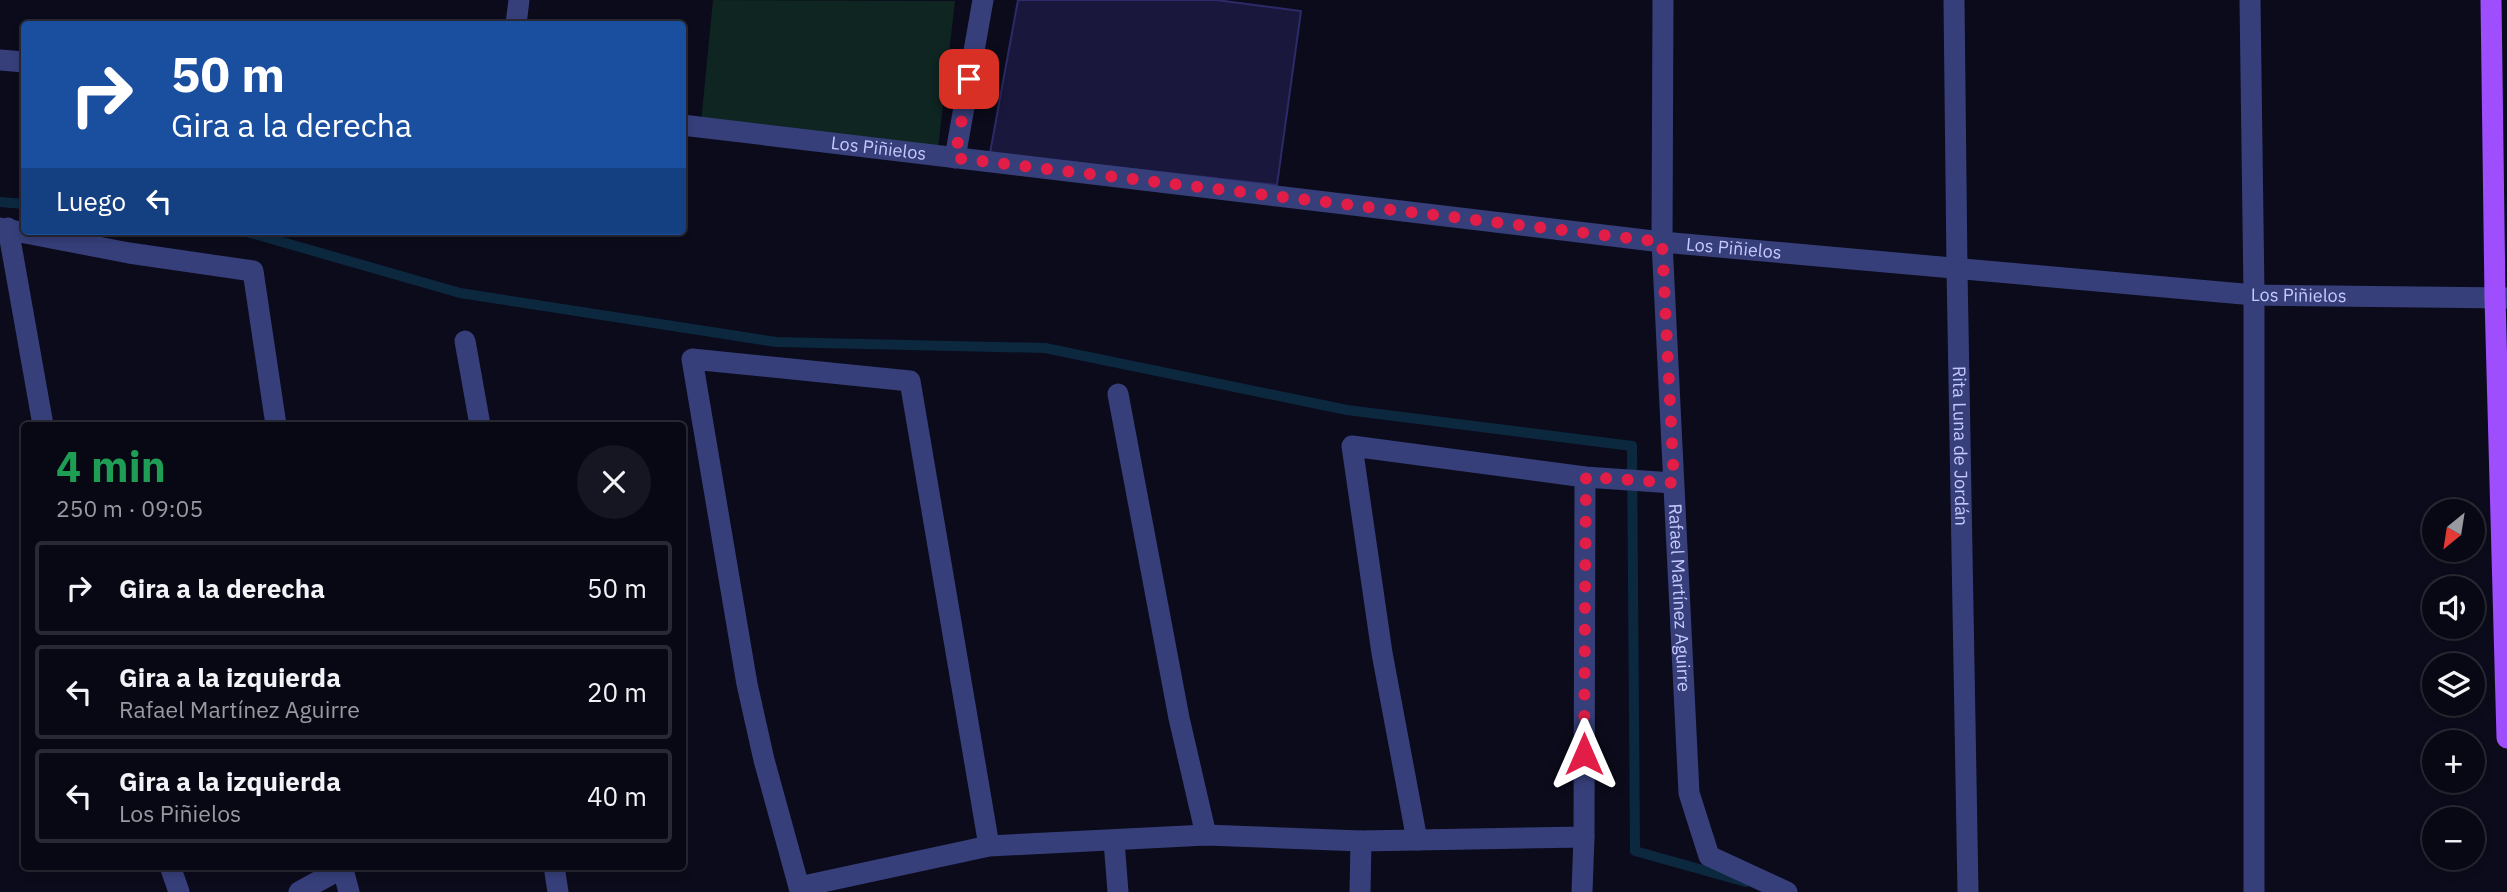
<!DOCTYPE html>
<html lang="es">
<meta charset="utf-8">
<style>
:root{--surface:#080814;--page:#161622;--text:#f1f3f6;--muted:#989aa0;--line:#292934}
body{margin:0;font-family:"IBM Plex Sans",sans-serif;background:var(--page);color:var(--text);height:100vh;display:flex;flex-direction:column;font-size:26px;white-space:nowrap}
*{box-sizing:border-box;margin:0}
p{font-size:23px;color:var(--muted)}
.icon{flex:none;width:38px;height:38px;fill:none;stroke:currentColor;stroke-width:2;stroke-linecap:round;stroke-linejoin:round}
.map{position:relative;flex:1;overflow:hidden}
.panel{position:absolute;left:21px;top:422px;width:665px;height:448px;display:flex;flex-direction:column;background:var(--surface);border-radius:7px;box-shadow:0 4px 10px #0003,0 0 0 2px var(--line)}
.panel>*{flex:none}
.hud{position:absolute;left:21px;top:21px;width:665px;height:214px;border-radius:7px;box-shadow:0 4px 10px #0003,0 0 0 2px var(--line);background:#1a4fa0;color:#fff;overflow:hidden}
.needle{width:46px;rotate:210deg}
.buttons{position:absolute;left:2422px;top:499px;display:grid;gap:14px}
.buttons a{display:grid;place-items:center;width:63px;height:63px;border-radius:50%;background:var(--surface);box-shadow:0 4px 10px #0003,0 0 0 2px var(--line);font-size:35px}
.pin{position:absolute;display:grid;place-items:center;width:60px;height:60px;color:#fff;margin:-30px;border-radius:14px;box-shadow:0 4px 10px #0006}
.me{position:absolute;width:77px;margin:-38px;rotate:0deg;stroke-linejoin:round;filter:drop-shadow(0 0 5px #0008)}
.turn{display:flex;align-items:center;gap:24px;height:147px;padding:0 35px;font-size:32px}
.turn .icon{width:91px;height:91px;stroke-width:2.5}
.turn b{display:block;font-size:49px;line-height:60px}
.then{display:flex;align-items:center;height:66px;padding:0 35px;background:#0003;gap:14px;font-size:26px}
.round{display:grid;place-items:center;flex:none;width:74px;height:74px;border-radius:37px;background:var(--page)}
.summary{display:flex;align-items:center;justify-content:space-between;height:119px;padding:0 35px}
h1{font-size:42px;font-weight:700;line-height:52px;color:#1e9e55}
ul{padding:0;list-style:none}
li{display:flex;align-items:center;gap:21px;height:94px;margin:0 14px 10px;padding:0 21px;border:4px solid var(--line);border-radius:7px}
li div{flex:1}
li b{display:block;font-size:26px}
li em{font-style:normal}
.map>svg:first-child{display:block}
.green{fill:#0e2521}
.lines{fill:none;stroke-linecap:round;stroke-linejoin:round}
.stream{stroke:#0c283f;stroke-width:10}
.building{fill:#19173c;stroke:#2c2a68;stroke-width:2}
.minor{stroke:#363f7a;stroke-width:21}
.major{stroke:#9f4efd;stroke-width:21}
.route{stroke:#e11d48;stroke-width:12;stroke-dasharray:0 21.6}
.labels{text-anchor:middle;stroke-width:6;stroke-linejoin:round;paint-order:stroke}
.street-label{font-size:18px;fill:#c6c9fe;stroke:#0b0b1b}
</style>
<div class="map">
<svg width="2507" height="892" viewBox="0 0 2507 892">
<rect width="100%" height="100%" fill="#0b0b1b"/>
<path class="green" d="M713 0 955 1 938 149 701 122Z"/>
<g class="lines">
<path class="stream" d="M0 202 24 204
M244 231 460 293 776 342 1045 348 1347 410 1632 446 1635 851 1746 882"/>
</g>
<path class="building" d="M1018 0H1216L1301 11 1277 185 990 153Z"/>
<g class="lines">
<g class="minor">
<path id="s1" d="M1663 0 1662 242 1689 793 1709 856 1787 892"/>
<path id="s2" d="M1954 0 1957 269 1968 892"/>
<path d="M2250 0 2254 295V892"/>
<path d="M516 24 519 0"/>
<path d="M0 60 24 62"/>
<path id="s3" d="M682 125 1662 242 2254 295 2507 298"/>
<path d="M955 158 983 0"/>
<path d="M0 228 129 253 253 271 276 425"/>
<path d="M8 228 43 425"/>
<path d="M465 341 480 425"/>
<path d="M1118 394 1179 718 1206 835"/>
<path d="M1417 840 1382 653 1352 446 1585 477 1673 483"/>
<path d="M1114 841 1118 892"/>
<path d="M989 846 799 887 764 760 747 684 692 359 910 381 989 846 1206 835 1361 841 1584 837 1585 477"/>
<path d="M170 866 179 892"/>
<path d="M342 866 349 892"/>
<path d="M554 866 558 892"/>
<path d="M299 892 346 866"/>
<path d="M1360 892 1361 841"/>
<path d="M1582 892 1584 837"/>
</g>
<path class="major" d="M2491 0 2495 298 2507 738"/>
</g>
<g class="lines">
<path class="route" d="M969 79 955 158 1662 242 1674 483 1586 477 1584 754"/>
</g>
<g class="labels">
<g class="street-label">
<text dy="6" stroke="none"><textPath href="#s3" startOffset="198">Los Piñielos</textPath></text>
<text dy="6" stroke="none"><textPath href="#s3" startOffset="1059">Los Piñielos</textPath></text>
<text dy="6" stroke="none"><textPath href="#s3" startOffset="1626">Los Piñielos</textPath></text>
<text dy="6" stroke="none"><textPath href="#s2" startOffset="446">Rita Luna de Jordán</textPath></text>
<text dy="6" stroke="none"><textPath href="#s1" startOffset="598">Rafael Martínez Aguirre</textPath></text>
</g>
</g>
</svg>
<div class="buttons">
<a><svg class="needle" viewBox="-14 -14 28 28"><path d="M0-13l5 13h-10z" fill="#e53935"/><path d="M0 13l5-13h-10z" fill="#989aa0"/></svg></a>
<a><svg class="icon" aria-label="sound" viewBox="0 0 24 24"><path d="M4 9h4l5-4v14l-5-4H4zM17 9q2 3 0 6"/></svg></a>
<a><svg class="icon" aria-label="layers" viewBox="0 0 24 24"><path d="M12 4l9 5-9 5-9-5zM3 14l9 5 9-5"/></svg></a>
<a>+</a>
<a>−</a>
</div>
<div class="pin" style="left:969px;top:79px;background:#d93025"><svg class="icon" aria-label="arrive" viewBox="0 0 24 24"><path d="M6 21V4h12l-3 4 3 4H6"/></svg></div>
<svg class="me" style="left:1584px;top:754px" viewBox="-20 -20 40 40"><path d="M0-17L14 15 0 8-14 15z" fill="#e11d48" stroke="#fff" stroke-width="4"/></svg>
<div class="hud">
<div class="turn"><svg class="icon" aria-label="right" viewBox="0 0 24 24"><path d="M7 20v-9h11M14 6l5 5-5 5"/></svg><div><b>50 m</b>Gira a la derecha</div></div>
<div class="then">Luego<svg class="icon" aria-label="left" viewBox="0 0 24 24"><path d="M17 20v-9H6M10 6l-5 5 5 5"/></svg></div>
</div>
<section class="panel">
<div class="summary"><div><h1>4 min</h1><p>250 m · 09:05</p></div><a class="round"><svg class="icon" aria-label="close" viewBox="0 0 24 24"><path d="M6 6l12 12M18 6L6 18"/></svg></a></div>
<ul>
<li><svg class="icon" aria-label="right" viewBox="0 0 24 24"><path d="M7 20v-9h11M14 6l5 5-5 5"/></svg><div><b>Gira a la derecha</b></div><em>50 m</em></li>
<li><svg class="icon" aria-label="left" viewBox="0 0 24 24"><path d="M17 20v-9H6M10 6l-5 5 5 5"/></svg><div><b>Gira a la izquierda</b><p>Rafael Martínez Aguirre</p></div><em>20 m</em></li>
<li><svg class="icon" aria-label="left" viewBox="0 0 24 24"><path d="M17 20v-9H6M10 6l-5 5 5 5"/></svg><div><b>Gira a la izquierda</b><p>Los Piñielos</p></div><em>40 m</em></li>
</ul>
</section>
</div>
